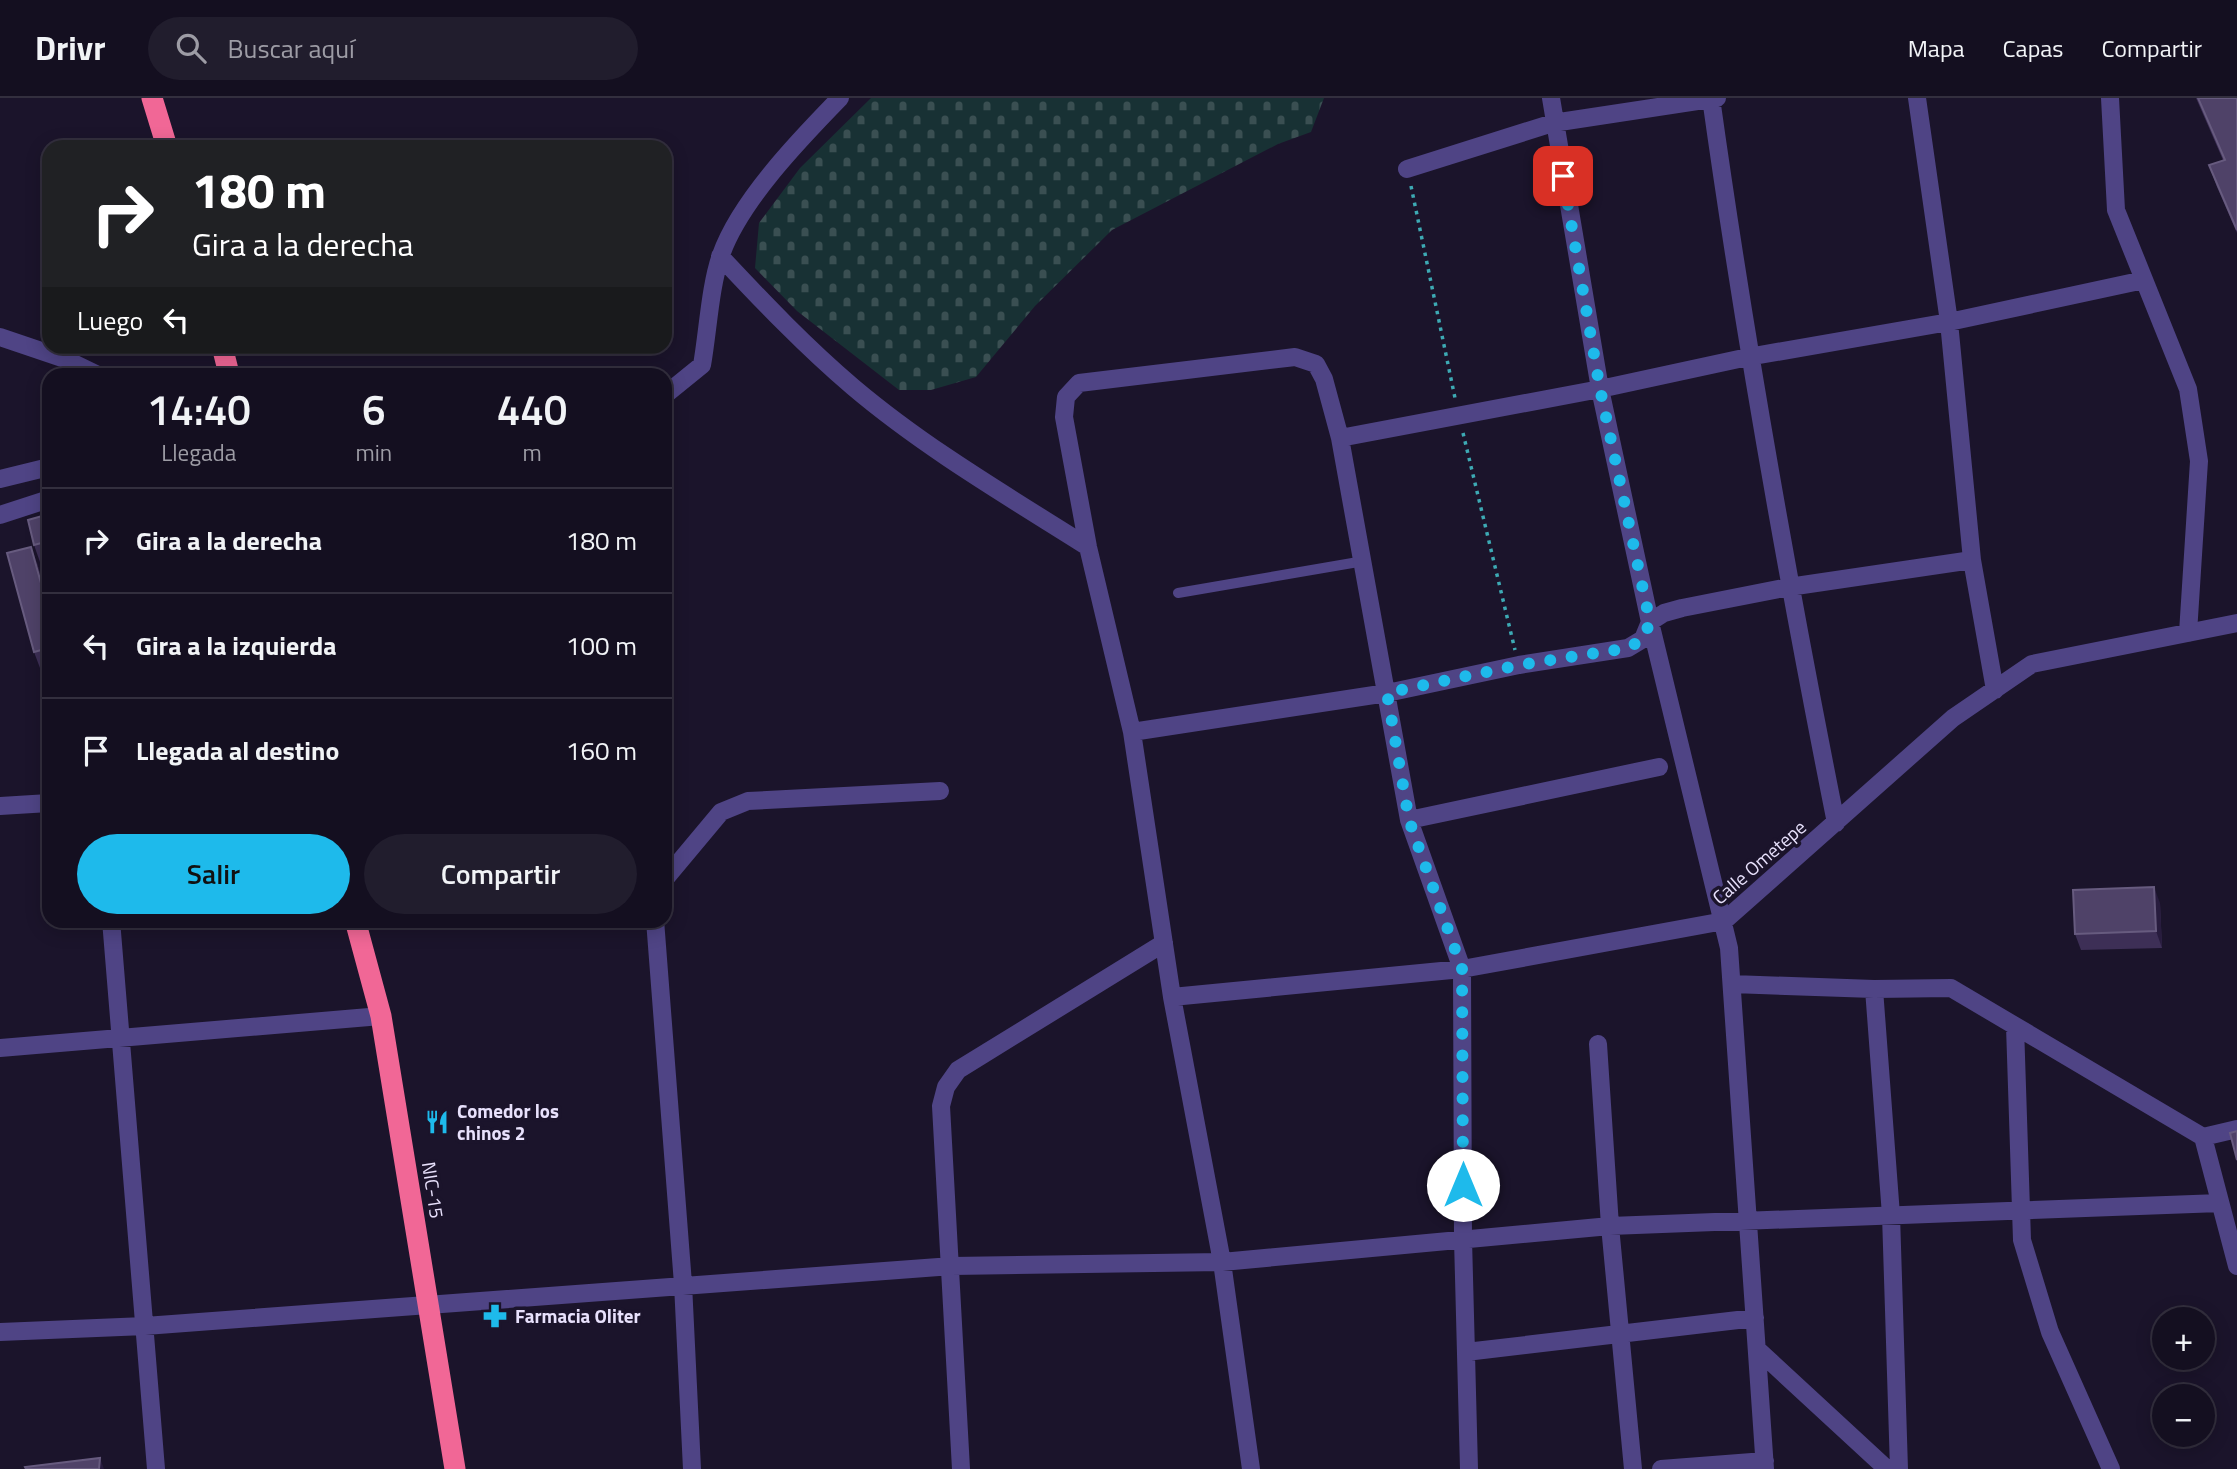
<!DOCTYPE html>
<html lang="es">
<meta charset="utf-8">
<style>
:root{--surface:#140f20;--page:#211d2d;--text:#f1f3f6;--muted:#9d9ca5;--line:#332f3e;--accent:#1ebaeb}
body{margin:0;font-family:"Titillium Web",sans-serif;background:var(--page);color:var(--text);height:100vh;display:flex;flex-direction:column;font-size:26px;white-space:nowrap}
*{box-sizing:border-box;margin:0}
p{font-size:23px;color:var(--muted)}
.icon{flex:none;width:38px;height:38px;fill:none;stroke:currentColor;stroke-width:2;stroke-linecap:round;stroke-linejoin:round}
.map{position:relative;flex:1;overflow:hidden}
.sheet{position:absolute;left:42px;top:270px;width:630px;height:560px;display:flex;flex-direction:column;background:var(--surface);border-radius:21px;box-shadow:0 4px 18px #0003,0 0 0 2px var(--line)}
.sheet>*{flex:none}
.banner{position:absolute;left:42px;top:42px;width:630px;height:214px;border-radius:21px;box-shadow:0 4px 18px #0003,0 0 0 2px var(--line);background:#202124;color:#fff;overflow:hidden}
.fabs{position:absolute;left:2152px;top:1209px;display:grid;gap:14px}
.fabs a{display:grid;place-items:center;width:63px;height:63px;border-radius:50%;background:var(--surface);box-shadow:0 4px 18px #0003,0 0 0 2px var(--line);font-size:35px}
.pin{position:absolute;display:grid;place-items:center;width:60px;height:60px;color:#fff;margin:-30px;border-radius:14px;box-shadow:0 4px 10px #0006}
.me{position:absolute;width:77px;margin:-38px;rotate:0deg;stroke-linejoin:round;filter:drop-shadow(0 0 5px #0008)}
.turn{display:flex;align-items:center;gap:24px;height:147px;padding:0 35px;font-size:32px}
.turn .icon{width:91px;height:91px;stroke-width:2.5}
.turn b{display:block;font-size:49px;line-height:60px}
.then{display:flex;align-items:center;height:66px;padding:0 35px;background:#0003;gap:14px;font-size:26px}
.eta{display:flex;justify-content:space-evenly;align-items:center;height:119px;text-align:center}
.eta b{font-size:42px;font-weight:600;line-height:49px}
.action{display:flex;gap:14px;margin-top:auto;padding:14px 35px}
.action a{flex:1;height:80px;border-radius:42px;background:var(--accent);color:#111;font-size:28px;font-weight:600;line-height:80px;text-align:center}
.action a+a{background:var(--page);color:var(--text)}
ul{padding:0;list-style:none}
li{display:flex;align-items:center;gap:21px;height:105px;padding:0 35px;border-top:2px solid var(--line)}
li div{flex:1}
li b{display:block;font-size:26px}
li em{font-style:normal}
header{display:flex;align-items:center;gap:42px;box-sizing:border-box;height:98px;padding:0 35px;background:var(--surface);border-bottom:2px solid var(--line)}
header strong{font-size:33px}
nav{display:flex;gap:38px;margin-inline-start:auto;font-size:24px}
.search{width:490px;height:63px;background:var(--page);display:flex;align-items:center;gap:18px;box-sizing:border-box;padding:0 24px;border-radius:38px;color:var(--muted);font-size:26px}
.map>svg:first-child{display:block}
.cemetery{fill:url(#cemetery-stones)}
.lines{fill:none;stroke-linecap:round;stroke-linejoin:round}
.path{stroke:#3daab4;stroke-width:3.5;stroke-dasharray:3.5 5;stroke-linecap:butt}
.lane{stroke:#4f4485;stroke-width:10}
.street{stroke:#4f4485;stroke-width:18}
.highway{stroke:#f16796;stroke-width:21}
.wall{fill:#3d2f56}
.shaded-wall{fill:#281c3e}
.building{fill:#4f4268;stroke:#675b7f;stroke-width:2}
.route{stroke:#1ebaeb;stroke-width:12;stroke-dasharray:0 21.6}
.labels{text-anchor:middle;stroke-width:7;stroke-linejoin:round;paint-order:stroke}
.street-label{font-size:19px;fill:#e8e1fc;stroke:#1b142b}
.poi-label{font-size:19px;font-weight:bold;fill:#e8e1fc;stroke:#1b142b;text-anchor:start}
</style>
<header>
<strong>Drivr</strong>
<div class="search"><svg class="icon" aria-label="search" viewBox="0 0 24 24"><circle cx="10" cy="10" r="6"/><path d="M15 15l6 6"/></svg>Buscar aquí</div>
<nav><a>Mapa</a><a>Capas</a><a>Compartir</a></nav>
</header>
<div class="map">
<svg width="2237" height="1371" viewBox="0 0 2237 1371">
<defs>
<pattern id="cemetery-stones" width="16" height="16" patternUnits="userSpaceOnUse" patternTransform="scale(1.75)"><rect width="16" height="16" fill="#183134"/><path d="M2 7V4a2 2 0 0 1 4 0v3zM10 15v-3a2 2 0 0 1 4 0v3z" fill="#3a4f52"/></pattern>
</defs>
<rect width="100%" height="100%" fill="#1b142b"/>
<path class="cemetery" d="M871 0H1324L1311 34 1278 46 1112 132 1035 208 976 279 931 292H899L797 213 755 170 759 125 800 70Z"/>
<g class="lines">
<path class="path" d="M1411 88 1455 300
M1463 335 1515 552"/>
<path class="lane" d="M1178 495 1364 463"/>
<path class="street" d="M1551 0 1600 291 1650 524 1729 850 1765 1371
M1711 0C1745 243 1788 484 1836 725
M1917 0 1949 224 1972 462 1995 592
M2110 0 2116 112 2188 291 2199 363 2188 535
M1407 71 1553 25 1717 0
M720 158C763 204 806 249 853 289 925 350 1009 399 1088 449
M0 239 65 261 96 276
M665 297 702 267C708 233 710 188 721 157 740 103 800 41 840 0
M1340 340 1600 291 1748 259 1949 224 2144 182
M0 381 49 369
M0 417 49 401
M1132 634 1387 595 1519 567 1628 550 1643 541 1650 524 1664 515 1682 510 1789 489 1972 462
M0 708 49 705
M1409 722 1659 669
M665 781 721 714 748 703 940 693
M111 822 156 1371
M655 822 683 1186 692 1371
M1732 886 1874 891 1951 890 2203 1039
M1874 891 1891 1117 1899 1371
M1172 899 1462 871 1724 823 1953 620 2032 566 2237 525
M2015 928 2022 1142 2050 1234 2111 1371
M1598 946 1610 1128 1633 1371
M0 950 381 918
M2237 1031 2203 1039 2237 1168
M0 1234 145 1228 952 1168 1222 1164 1610 1128 2220 1105
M1757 1251 1887 1371
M1466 1254 1755 1220
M961 1371 941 1008 946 989 958 972 1164 845
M1251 1371 1222 1164 1172 899 1132 634 1088 449 1064 319 1066 299 1079 285 1295 259 1316 266 1324 281 1340 340 1409 722 1462 871 1463 1141 1469 1371
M1661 1371 1765 1363"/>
<path class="highway" d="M152 0 167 49
M222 248 229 276
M355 822 381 918 455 1371"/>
</g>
<path class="wall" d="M2196 0H2237V135L2217 89 2209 67 2223 62Z
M49 416V461L40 464 34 447Z
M37 465 49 508V568L40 570 34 554Z
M2160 805 2162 850 2081 852 2075 836Z"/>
<path class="shaded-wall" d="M31 449 37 465 49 508V514Z
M2154 789 2160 805 2162 850 2156 833Z
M100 1360 104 1371H99Z"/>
<path class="building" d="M2198 0H2237V132L2209 67 2225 62Z
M49 416V443L34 447 28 422Z
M31 449 49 514V550L34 554 7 455Z
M2154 789 2156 833 2075 836 2073 792Z
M2237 1033V1062L2230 1035Z
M100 1360 99 1371H26L25 1369Z"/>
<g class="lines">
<path class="route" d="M1463 1087 1462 871 1409 722 1387 595 1519 567 1628 550 1643 541 1650 524 1600 291 1563 78"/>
</g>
<defs>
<g id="restaurant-bare" transform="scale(1.89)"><path d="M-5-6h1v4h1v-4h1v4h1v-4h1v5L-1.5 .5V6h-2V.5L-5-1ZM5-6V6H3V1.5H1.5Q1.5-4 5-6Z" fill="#1ebaeb" stroke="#1b142b" stroke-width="2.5" paint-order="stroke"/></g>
<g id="pharmacy-bare" transform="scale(1.89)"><path d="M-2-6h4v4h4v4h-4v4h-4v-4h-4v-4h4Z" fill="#1ebaeb" stroke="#1b142b" stroke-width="2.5" paint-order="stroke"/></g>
</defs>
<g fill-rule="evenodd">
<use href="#restaurant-bare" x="437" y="1024"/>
<use href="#pharmacy-bare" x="495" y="1218"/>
</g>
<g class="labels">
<g class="street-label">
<text transform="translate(1759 764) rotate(-41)" y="7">Calle Ometepe</text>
<text transform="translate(433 1092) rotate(81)" y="7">NIC-15</text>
</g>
<g class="poi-label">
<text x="457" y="1020">Comedor los<tspan x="457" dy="22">chinos 2</tspan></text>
<text x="515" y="1225">Farmacia Oliter</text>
</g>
</g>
</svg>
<div class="fabs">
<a>+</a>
<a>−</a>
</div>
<div class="pin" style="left:1563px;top:78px;background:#d93025"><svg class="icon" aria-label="arrive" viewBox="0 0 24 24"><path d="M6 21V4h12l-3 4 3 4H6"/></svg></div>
<svg class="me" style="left:1463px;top:1087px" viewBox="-20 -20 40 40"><circle r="19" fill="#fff"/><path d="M0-13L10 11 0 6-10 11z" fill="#1ebaeb"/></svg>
<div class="banner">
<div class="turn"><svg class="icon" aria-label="right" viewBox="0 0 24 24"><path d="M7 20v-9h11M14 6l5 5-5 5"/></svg><div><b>180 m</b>Gira a la derecha</div></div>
<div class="then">Luego<svg class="icon" aria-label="left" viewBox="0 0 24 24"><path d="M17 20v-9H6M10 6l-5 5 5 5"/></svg></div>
</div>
<section class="sheet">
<div class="eta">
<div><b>14:40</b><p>Llegada</p></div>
<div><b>6</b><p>min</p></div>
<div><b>440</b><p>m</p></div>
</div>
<ul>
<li><svg class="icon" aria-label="right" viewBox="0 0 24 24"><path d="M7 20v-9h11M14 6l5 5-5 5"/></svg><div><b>Gira a la derecha</b></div><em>180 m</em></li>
<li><svg class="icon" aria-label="left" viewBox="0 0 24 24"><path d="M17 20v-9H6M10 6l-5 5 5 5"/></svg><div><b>Gira a la izquierda</b></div><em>100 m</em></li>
<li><svg class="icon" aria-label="arrive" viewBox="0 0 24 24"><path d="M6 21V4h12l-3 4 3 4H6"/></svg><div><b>Llegada al destino</b></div><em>160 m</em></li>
</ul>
<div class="action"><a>Salir</a><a>Compartir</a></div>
</section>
</div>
